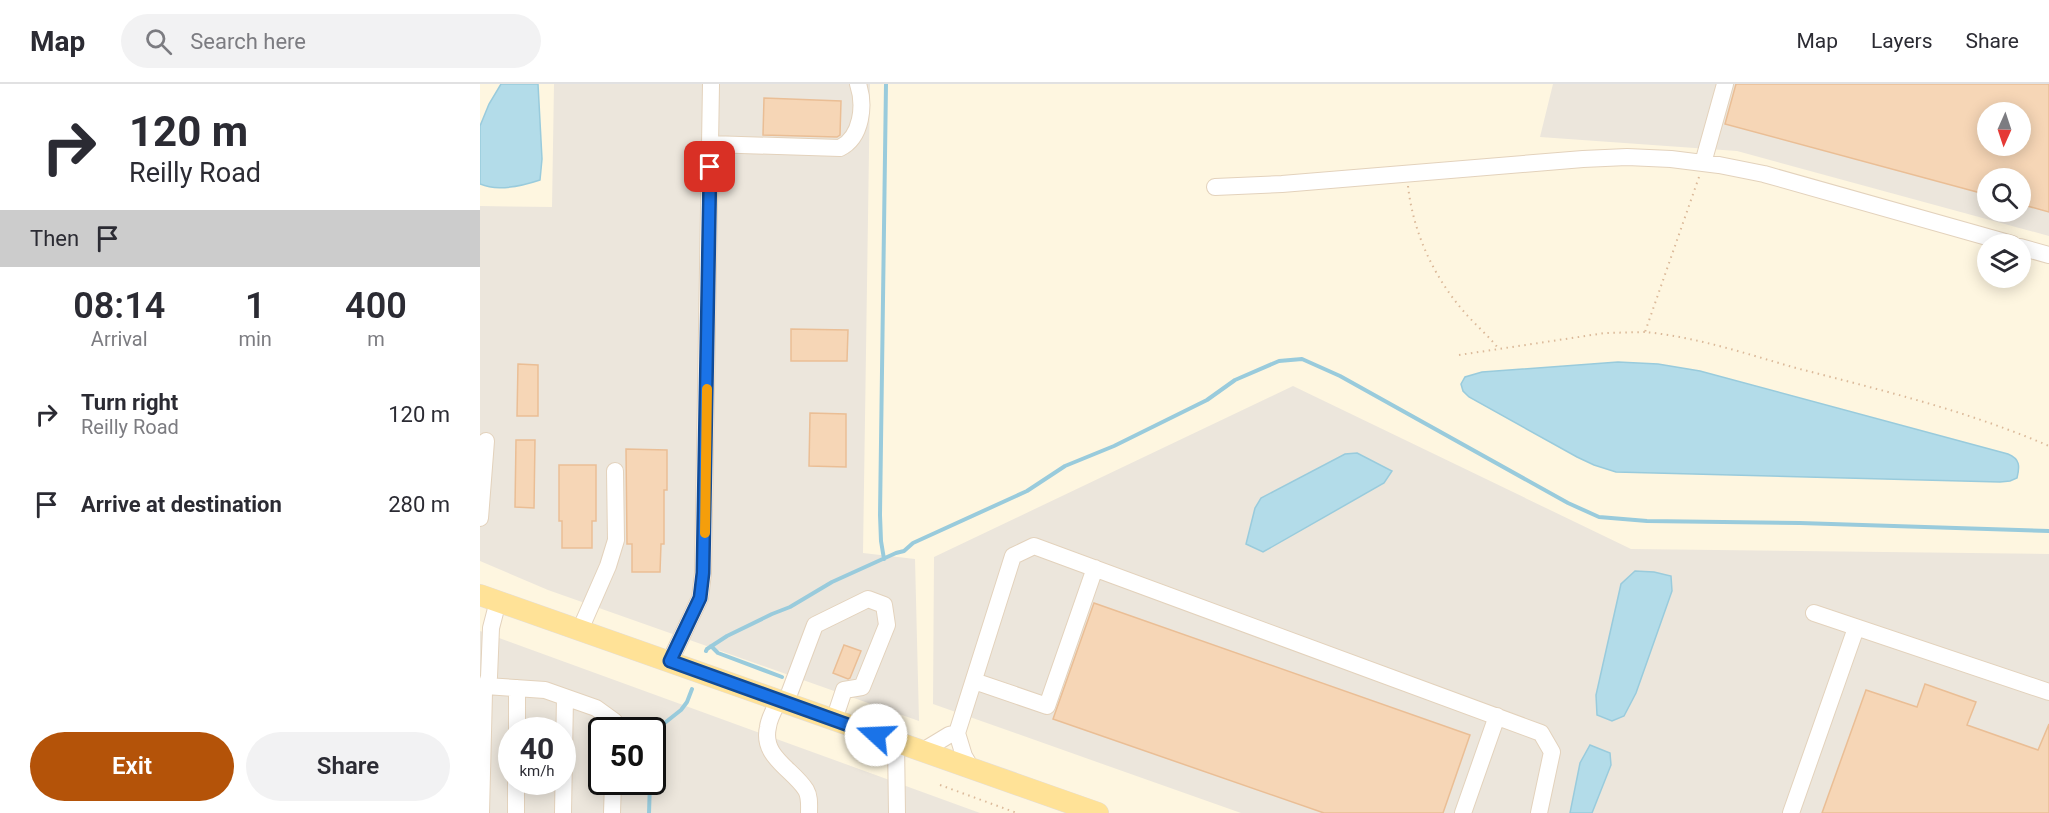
<!DOCTYPE html>
<style>
:root{--surface:#fff;--page:#f2f2f3;--text:#2b2b33;--muted:#7c7c81;--line:#e1e1e2;--accent:#b45309}
body{margin:0;font-family:Roboto,sans-serif;background:var(--page);color:var(--text);height:100vh;display:flex;flex-direction:column;font-size:22px;white-space:nowrap}
*{box-sizing:border-box;margin:0}
p{font-size:20px;color:var(--muted)}
.icon{flex:none;width:33px;height:33px;fill:none;stroke:currentColor;stroke-width:2;stroke-linecap:round;stroke-linejoin:round}
.map{position:relative;flex:1;overflow:hidden}
.side{display:flex;flex-direction:column;background:var(--surface);width:480px}
.side>*{flex:none}
.guide{background:#fff;color:var(--text);overflow:hidden}
.needle{width:39px;rotate:183deg}
.tools{position:absolute;left:1497px;top:18px;display:grid;gap:12px}
.tools a{display:grid;place-items:center;width:54px;height:54px;border-radius:50%;background:var(--surface);box-shadow:0 3px 15px #0003;font-size:30px}
.speed{position:absolute;left:18px;top:633px;display:flex;gap:12px;font-size:30px;font-weight:700;text-align:center}
.speed>*{display:grid;place-content:center;width:78px;height:78px;border-radius:50%;background:var(--surface);box-shadow:0 3px 15px #0003;line-height:1}
.speed small{font-size:15px;font-weight:400}
.speed .limit{border:3px solid #111;border-radius:9px;background:#fff;color:#111}
.pin{position:absolute;display:grid;place-items:center;width:51px;height:51px;color:#fff;margin:-26px;border-radius:12px;box-shadow:0 3px 9px #0006}
.me{position:absolute;width:66px;margin:-33px;rotate:290deg;stroke-linejoin:round;filter:drop-shadow(0 0 4px #0008)}
.turn{display:flex;align-items:center;gap:21px;height:126px;padding:0 30px;font-size:27px}
.turn .icon{width:78px;height:78px;stroke-width:2.5}
.turn b{display:block;font-size:42px;line-height:51px}
.then{display:flex;align-items:center;height:57px;padding:0 30px;background:#0003;gap:12px;font-size:22px}
.eta{display:flex;justify-content:space-evenly;align-items:center;height:102px;text-align:center}
.eta b{font-size:36px;font-weight:600;line-height:42px}
.action{display:flex;gap:12px;margin-top:auto;padding:12px 30px}
.action a{flex:1;height:69px;border-radius:36px;background:var(--accent);color:#fff;font-size:24px;font-weight:600;line-height:69px;text-align:center}
.action a+a{background:var(--page);color:var(--text)}
ul{padding:0;list-style:none}
li{display:flex;align-items:center;gap:18px;height:90px;padding:0 30px}
li div{flex:1}
li b{display:block;font-size:22px}
li em{font-style:normal}
header{display:flex;align-items:center;gap:36px;box-sizing:border-box;height:84px;padding:0 30px;background:var(--surface);border-bottom:2px solid var(--line)}
header strong{font-size:28px}
nav{display:flex;gap:33px;margin-inline-start:auto;font-size:21px}
.search{width:420px;height:54px;background:var(--page);display:flex;align-items:center;gap:15px;box-sizing:border-box;padding:0 21px;border-radius:33px;color:var(--muted);font-size:22px}
main{display:flex;flex:1;min-height:0}
.map>svg:first-child{display:block}
.industrial{fill:#ece6dc;fill-rule:evenodd}
.water{fill:#b3dce9;stroke:#99cbdc;stroke-width:1.5}
.lines{fill:none;stroke-linecap:round;stroke-linejoin:round}
.stream{stroke:#99cbdc;stroke-width:4}
.building{fill:#f6d6b6;stroke:#eabe95;stroke-width:1.5;fill-rule:evenodd}
.minor-casing{stroke:#e3d2bc;stroke-width:18}
.major-casing{stroke:#e4deda;stroke-width:22}
.path{stroke:#dbb999;stroke-width:2;stroke-dasharray:1.5 4.5;stroke-linecap:butt}
.minor{stroke:#fff;stroke-width:16}
.major{stroke:#ffe297;stroke-width:21}
.route-casing{stroke:#114b97;stroke-width:15}
.route{stroke:#1a73e8;stroke-width:10}
.slow{stroke:#f59e0b;stroke-width:10}
</style>
<header>
<strong>Map</strong>
<div class="search"><svg class="icon" aria-label="search" viewBox="0 0 24 24"><circle cx="10" cy="10" r="6"/><path d="M15 15l6 6"/></svg>Search here</div>
<nav><a>Map</a><a>Layers</a><a>Share</a></nav>
</header>
<main>
<section class="side">
<div class="guide">
<div class="turn"><svg class="icon" aria-label="right" viewBox="0 0 24 24"><path d="M7 20v-9h11M14 6l5 5-5 5"/></svg><div><b>120 m</b>Reilly Road</div></div>
<div class="then">Then<svg class="icon" aria-label="arrive" viewBox="0 0 24 24"><path d="M6 21V4h12l-3 4 3 4H6"/></svg></div>
</div>
<div class="eta">
<div><b>08:14</b><p>Arrival</p></div>
<div><b>1</b><p>min</p></div>
<div><b>400</b><p>m</p></div>
</div>
<ul>
<li><svg class="icon" aria-label="right" viewBox="0 0 24 24"><path d="M7 20v-9h11M14 6l5 5-5 5"/></svg><div><b>Turn right</b><p>Reilly Road</p></div><em>120 m</em></li>
<li><svg class="icon" aria-label="arrive" viewBox="0 0 24 24"><path d="M6 21V4h12l-3 4 3 4H6"/></svg><div><b>Arrive at destination</b></div><em>280 m</em></li>
</ul>
<div class="action"><a>Exit</a><a>Share</a></div>
</section>
<div class="map">
<svg width="1569" height="729" viewBox="0 0 1569 729">
<rect width="100%" height="100%" fill="#fef6e0"/>
<path class="industrial" d="M74 0H390L383 469 435 475 439 637 68 506 0 477V122L72 123Z
M1073 0H1569V152L1257 67 1060 53ZM1508 28H1540V62H1508ZM1508 94H1540V128H1508Z
M813 302 1151 465 1569 470V729H761L453 620 454 473Z
M0 547 500 729H0ZM32 646H82V698H32ZM122 646H172V698H122Z"/>
<path class="water" d="M21 0H58L62 75 60 96C42 102 18 108 0 100V42L9 20Z
M1138 278 1178 280 1220 287 1528 370C1540 375 1540 382 1537 394L1530 397 1520 398 1136 388 1114 381 1097 373 989 313 983 307 981 300 985 293 1002 288Z
M877 369 912 387 904 399 783 468 766 460 775 424 781 414 865 370Z
M1155 487 1174 488 1191 492 1192 507 1156 609 1144 632 1132 637 1117 631 1116 611 1141 500Z
M1110 661 1130 669 1131 681 1112 729H1090L1100 679Z"/>
<g class="lines">
<path class="stream" d="M404 475 401 457 400 431 406 0
M231 562 238 569 302 593
M226 567 227 565 247 552 292 530 310 523 352 498 416 469 424 467 433 459 547 407 585 382 634 362 727 316 755 296 799 277 822 275 860 292 1088 419 1119 433 1167 437 1320 439 1569 447
M172 649 201 626 207 618 212 605
M169 729 170 698"/>
</g>
<path class="building" d="M1256 0H1569V128L1540 120V94H1508V111L1245 40ZM1508 28H1540V62H1508Z
M284 14 361 17 360 51 357 53 283 51Z
M311 245 368 246 367 277H311Z
M38 280 58 281V332H37Z
M330 329 366 330V383L329 382Z
M36 356H55L54 424 35 423Z
M146 365 187 366V406H184V460H181L180 488H152V460H147Z
M79 381H116V437H112V464H82V437H79Z
M614 519 990 651 963 729H844L573 635Z
M364 561 381 567 370 594 368 595 353 589Z
M1445 600 1496 618 1487 641 1558 666 1569 640V729H1342L1386 606 1437 623Z"/>
<g class="lines">
<g class="minor-casing">
<path id="minor" d="M230 60 360 64C382 53 385 21 378 0
M1223 79 1245 0
M735 103 802 100 1103 75 1147 73 1191 75 1239 81 1284 90 1532 160
M1540 163 1569 171
M0 434 6 357
M1334 529 1569 608
M100 546 128 482 136 456 135 387
M190 577 220 514 223 489 231 0
M494 597 567 622 615 484
M6 602 65 606 116 624 134 637V646
M299 616C295 624 289 634 288 643 281 673 313 685 326 706 330 713 329 721 329 729
M306 618 335 541 388 515 404 521 407 541 382 603 364 606 354 636
M37 646V604
M416 658 417 729
M441 668 469 651 477 649
M491 684 484 672 477 649 533 472 554 462 1061 649 1072 668 1059 729
M1 729 4 608 9 593 11 544 18 517
M36 729V698
M83 729 85 613
M132 729 133 698
M983 729 1017 632
M1311 729 1376 544"/>
</g>
<g class="major-casing">
<path id="major" d="M0 511 618 729"/>
</g>
<path class="path" d="M1219 93 1165 248C1217 253 1267 270 1316 284 1401 306 1488 327 1569 362
M928 102C933 147 952 189 980 223 992 238 1006 249 1018 264
M979 271 1125 249 1165 248
M460 701 537 729"/>
<use href="#minor" class="minor"/>
<use href="#major" class="major"/>
</g>
<g class="lines">
<g class="route-casing">
<path id="route" d="M230 83 223 489 220 514 190 577 396 651"/>
</g>
<use href="#route" class="route"/>
<path class="slow" d="M225 449 227 305"/>
</g>
</svg>
<div class="tools">
<a><svg class="needle" viewBox="-14 -14 28 28"><path d="M0-13l5 13h-10z" fill="#e53935"/><path d="M0 13l5-13h-10z" fill="#7c7c81"/></svg></a>
<a><svg class="icon" aria-label="search" viewBox="0 0 24 24"><circle cx="10" cy="10" r="6"/><path d="M15 15l6 6"/></svg></a>
<a><svg class="icon" aria-label="layers" viewBox="0 0 24 24"><path d="M12 4l9 5-9 5-9-5zM3 14l9 5 9-5"/></svg></a>
</div>
<div class="speed"><div>40<small>km/h</small></div><div class="limit">50</div></div>
<div class="pin" style="left:230px;top:83px;background:#d93025"><svg class="icon" aria-label="arrive" viewBox="0 0 24 24"><path d="M6 21V4h12l-3 4 3 4H6"/></svg></div>
<svg class="me" style="left:396px;top:651px" viewBox="-20 -20 40 40"><circle r="19" fill="#fff"/><path d="M0-13L10 11 0 6-10 11z" fill="#1a73e8"/></svg>
</div>
</main>
